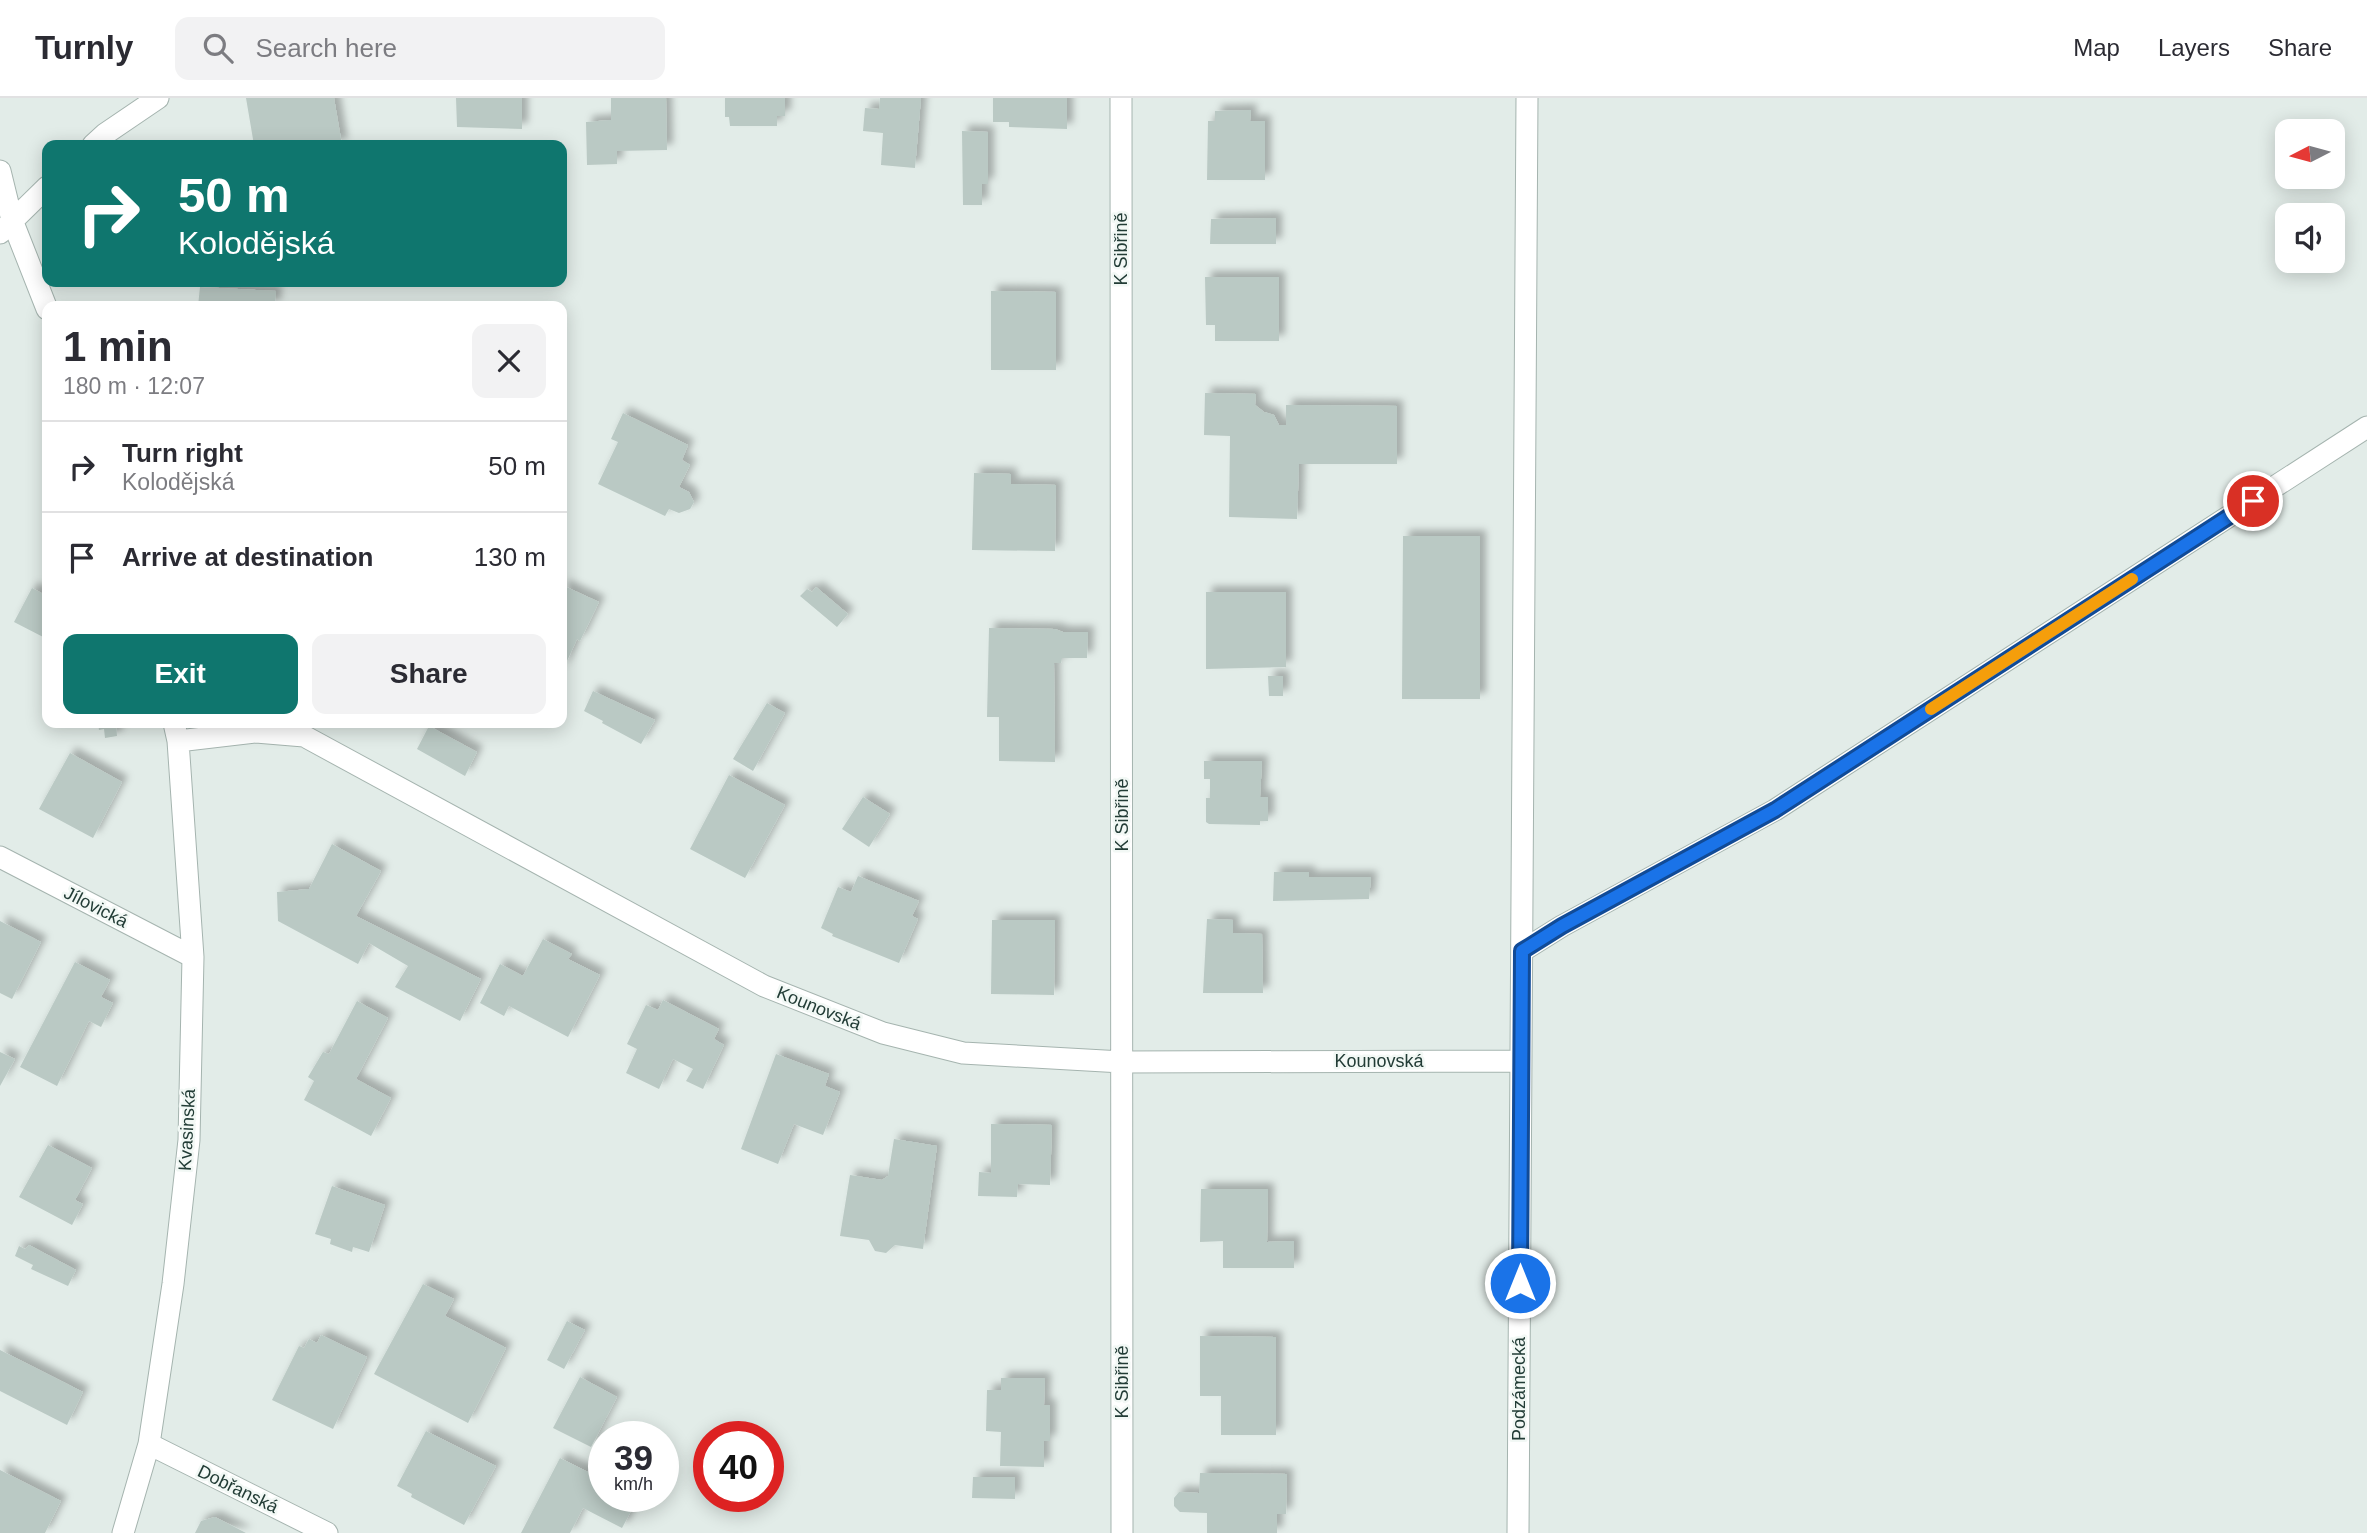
<!DOCTYPE html>
<meta charset="utf-8">
<style>
:root{--surface:#fff;--page:#f2f2f3;--text:#2b2b33;--muted:#7c7c81;--line:#e1e1e2;--accent:#0f766e}
body{margin:0;font-family:Arial,sans-serif;background:var(--page);color:var(--text);height:100vh;display:flex;flex-direction:column;font-size:26px;white-space:nowrap}
*{box-sizing:border-box;margin:0}
p{font-size:23px;color:var(--muted)}
.icon{flex:none;width:38px;height:38px;fill:none;stroke:currentColor;stroke-width:2;stroke-linecap:round;stroke-linejoin:round}
.map{position:relative;flex:1;overflow:hidden}
.sheet{position:absolute;left:42px;top:203px;width:525px;height:427px;display:flex;flex-direction:column;background:var(--surface);border-radius:14px;box-shadow:0 4px 18px #0003}
.sheet>*{flex:none}
.top-card{position:absolute;left:42px;top:42px;width:525px;height:147px;border-radius:14px;box-shadow:0 4px 18px #0003;background:#0f766e;color:#fff;overflow:hidden}
.needle{width:46px;rotate:264deg}
.fabs{position:absolute;left:2275px;top:21px;display:grid;gap:14px}
.fabs a{display:grid;place-items:center;width:70px;height:70px;border-radius:14px;background:var(--surface);box-shadow:0 4px 18px #0003;font-size:35px}
.speed{position:absolute;left:588px;top:1323px;display:flex;gap:14px;font-size:35px;font-weight:700;text-align:center}
.speed>*{display:grid;place-content:center;width:91px;height:91px;border-radius:50%;background:var(--surface);box-shadow:0 4px 18px #0003;line-height:1}
.speed small{font-size:18px;font-weight:400}
.speed .limit{border:10px solid #d22;background:#fff;color:#111}
.pin{position:absolute;display:grid;place-items:center;width:60px;height:60px;color:#fff;margin:-30px;border:4px solid #fff;border-radius:50%;box-shadow:0 2px 7px #0007}
.me{position:absolute;width:77px;margin:-38px;rotate:0deg;stroke-linejoin:round;filter:drop-shadow(0 0 5px #0008)}
.turn{display:flex;align-items:center;gap:24px;height:147px;padding:0 21px;font-size:32px}
.turn .icon{width:91px;height:91px;stroke-width:2.5}
.turn b{display:block;font-size:49px;line-height:60px}
.round{display:grid;place-items:center;flex:none;width:74px;height:74px;border-radius:14px;background:var(--page)}
.overview{display:flex;align-items:center;justify-content:space-between;height:119px;padding:0 21px}
h1{font-size:42px;font-weight:600;line-height:52px}
.primary-button{display:flex;gap:14px;margin-top:auto;padding:14px 21px}
.primary-button a{flex:1;height:80px;border-radius:14px;background:var(--accent);color:#fff;font-size:28px;font-weight:600;line-height:80px;text-align:center}
.primary-button a+a{background:var(--page);color:var(--text)}
ul{padding:0;list-style:none}
li{display:flex;align-items:center;gap:21px;height:91px;padding:0 21px;border-top:2px solid var(--line)}
li div{flex:1}
li b{display:block;font-size:26px}
li em{font-style:normal}
header{display:flex;align-items:center;gap:42px;box-sizing:border-box;height:98px;padding:0 35px;background:var(--surface);border-bottom:2px solid var(--line)}
header strong{font-size:33px}
nav{display:flex;gap:38px;margin-inline-start:auto;font-size:24px}
.search{width:490px;height:63px;background:var(--page);display:flex;align-items:center;gap:18px;box-sizing:border-box;padding:0 24px;border-radius:14px;color:var(--muted);font-size:26px}
.map>svg:first-child{display:block}
.building{fill:#bac9c4;filter:url(#shadow)}
.lines{fill:none;stroke-linecap:round;stroke-linejoin:round}
.minor-casing{stroke:#a5b4af;stroke-width:23}
.minor{stroke:#fff;stroke-width:21}
.route-casing{stroke:#114b97;stroke-width:18}
.route{stroke:#1a73e8;stroke-width:12}
.slow{stroke:#f59e0b;stroke-width:12}
.labels{text-anchor:middle;stroke-width:5;stroke-linejoin:round;paint-order:stroke}
.street-label{font-size:18px;fill:#223c36;stroke:#f2f8f5}
</style>
<header>
<strong>Turnly</strong>
<div class="search"><svg class="icon" aria-label="search" viewBox="0 0 24 24"><circle cx="10" cy="10" r="6"/><path d="M15 15l6 6"/></svg>Search here</div>
<nav><a>Map</a><a>Layers</a><a>Share</a></nav>
</header>
<div class="map">
<svg width="2367" height="1435" viewBox="0 0 2367 1435">
<defs>
<filter id="shadow"><feDropShadow dx="6" dy="-6" stdDeviation="3.5" flood-color="#0004"/></filter>
</defs>
<rect width="100%" height="100%" fill="#e2ece8"/>
<path class="building" d="M246 0H334L342 47H254Z
M456 0H522V31L457 29Z
M611 0H666L667 52 617 53V66L587 67 586 24 611 22Z
M725 0H785V18H777V28H730L729 19H725Z
M880 0H921L915 70 881 67 883 35 863 33 865 10 879 11Z
M993 0H1067V31L1009 29V24H993Z
M1251 12 1250 23H1265V82H1207L1208 23H1215V13Z
M962 33 988 34V86H982V107H963Z
M1276 120V146H1210L1211 121Z
M1205 179H1279V243H1215V227H1206Z
M200 189 276 193 275 208H198Z
M991 193 1056 194V272H991Z
M1205 295 1256 296 1255 307 1264 314 1274 317 1279 327H1286V307L1397 308V366H1299L1297 421 1229 419 1230 338 1204 337Z
M623 315 688 347 682 362 690 367 679 389 689 394 694 404 690 411 679 415 669 411 665 418 598 386 618 344 611 341Z
M974 375 1011 376V386L1056 387 1055 453 972 452Z
M1403 438H1480V601H1402Z
M562 487 599 504 580 543 577 541 562 574Z
M816 489 848 516 837 529 800 498 807 491 812 494Z
M32 490 47 498V541L14 524Z
M1206 494H1286V569L1206 571Z
M989 530 1055 531 1063 534H1088L1087 560H1062L1061 565H1054L1055 664 999 663V619H987Z
M1268 578H1283V598H1269Z
M593 593 655 622 641 646 602 625 603 623 584 613Z
M767 605 785 615 753 673 733 661Z
M98 625H116L117 638 105 640 104 631 99 632Z
M429 628 477 654 465 678 417 651Z
M70 655 122 684 93 740 39 711Z
M1204 663H1262L1260 699H1268V723H1260V727L1209 726 1206 724V700H1210V681H1204Z
M729 677 785 707 745 780 690 751Z
M863 699 890 716 869 749 842 731Z
M332 746 381 773 356 818 481 881 460 923 395 889 408 868 369 845 358 866 278 823 277 794 309 791Z
M1274 774H1309V779H1371L1369 801 1273 803Z
M858 778 919 803 912 818 918 821 899 865 832 838 833 836 821 830 838 789 851 794Z
M1207 821 1233 822V835L1262 836 1263 895H1203Z
M992 822H1055L1054 897 991 896Z
M0 823 41 844 12 901 0 895Z
M543 841 572 856 568 861 600 877 568 939 509 908 504 918 480 905 500 866 523 878Z
M75 864 110 882 101 899 113 905 101 929 89 923 57 988 20 969Z
M663 902 719 931 714 941 724 947 703 991 686 983 693 971 673 961 659 991 626 975 637 951 627 946 646 907 658 912Z
M357 903 388 920 356 981 391 1000 371 1038 304 1002 314 983 308 979 323 954 329 956Z
M0 954 15 961 0 988Z
M776 956 829 976 825 988 840 994 823 1037 794 1026 778 1066 741 1051Z
M991 1026 1052 1027 1050 1087 1018 1086 1017 1099 978 1098 979 1074 991 1075Z
M894 1041 937 1048 923 1151 895 1147 886 1155 875 1153 869 1142 840 1138 850 1077 882 1082 888 1078Z
M48 1047 92 1070 75 1102 83 1106 72 1127 19 1099Z
M332 1088 385 1107 369 1154 353 1149 352 1154 330 1146 331 1141 315 1136Z
M1201 1091H1268L1267 1144 1294 1143V1170H1223V1143L1200 1144Z
M29 1147 76 1172 68 1188 31 1171 33 1167 15 1158 19 1148 25 1151Z
M423 1186 454 1201 445 1218 506 1250 468 1325 374 1276Z
M567 1223 585 1232 564 1271 547 1262Z
M321 1237 367 1259 333 1331 272 1302 299 1248 304 1250 309 1241 317 1245Z
M1200 1238 1276 1239V1337H1221V1298H1200Z
M0 1252 83 1294 67 1327 0 1293Z
M580 1279 617 1299 591 1349 553 1330Z
M1001 1280H1045L1044 1307H1050V1343H1044V1369L1000 1368 1001 1334 986 1333 987 1292H1001Z
M426 1333 496 1368 464 1427 411 1399 412 1396 397 1388Z
M560 1360 600 1380 604 1373V1398L638 1400 622 1430 583 1410 570 1435H521Z
M0 1372 61 1403 45 1435H0Z
M1200 1375 1287 1376 1286 1416H1277V1435H1207V1415L1180 1414 1174 1408V1400L1179 1394 1199 1395Z
M973 1379H1015V1401L972 1400Z
M215 1419 246 1435H195L201 1423Z"/>
<g class="lines">
<g class="minor-casing">
<path id="minor" d="M1121 0 1122 1435
M93 47 105 36 158 0
M0 73 12 122 47 211
M0 135 47 89
M178 643 256 634 304 638 764 888 883 935 963 955 1122 964 1521 963
M0 759 193 859
M1522 853 1562 828 1775 712 2367 329
M149 1346 327 1435
M123 1435 149 1346 173 1186 189 1042 193 859 178 643 174 625
M1518 1435 1527 0"/>
</g>
<use href="#minor" class="minor"/>
</g>
<g class="lines">
<g class="route-casing">
<path id="route" d="M1520 1185 1522 853 1562 828 1775 712 2253 403"/>
</g>
<use href="#route" class="route"/>
<path class="slow" d="M1931 611 2132 481"/>
</g>
<g class="labels">
<g class="street-label">
<text transform="translate(1121 151) rotate(-90)" y="6">K Sibřině</text>
<text transform="translate(1122 717) rotate(-90)" y="6">K Sibřině</text>
<text transform="translate(96 809) rotate(27)" y="6">Jílovická</text>
<text transform="translate(819 910) rotate(22)" y="6">Kounovská</text>
<text x="1379" y="969">Kounovská</text>
<text transform="translate(187 1032) rotate(-87)" y="6">Kvasinská</text>
<text transform="translate(1122 1284) rotate(-90)" y="6">K Sibřině</text>
<text transform="translate(1519 1291) rotate(-90)" y="6">Podzámecká</text>
<text transform="translate(238 1391) rotate(26)" y="6">Dobřanská</text>
</g>
</g>
</svg>
<div class="fabs">
<a><svg class="needle" viewBox="-14 -14 28 28"><path d="M0-13l5 13h-10z" fill="#e53935"/><path d="M0 13l5-13h-10z" fill="#7c7c81"/></svg></a>
<a><svg class="icon" aria-label="sound" viewBox="0 0 24 24"><path d="M4 9h4l5-4v14l-5-4H4zM17 9q2 3 0 6"/></svg></a>
</div>
<div class="speed"><div>39<small>km/h</small></div><div class="limit">40</div></div>
<div class="pin" style="left:2253px;top:403px;background:#d93025"><svg class="icon" aria-label="arrive" viewBox="0 0 24 24"><path d="M6 21V4h12l-3 4 3 4H6"/></svg></div>
<svg class="me" style="left:1520px;top:1185px" viewBox="-20 -20 40 40"><circle r="17" fill="#1a73e8" stroke="#fff" stroke-width="3"/><path d="M0-11L8 9 0 5-8 9z" fill="#fff"/></svg>
<div class="top-card">
<div class="turn"><svg class="icon" aria-label="right" viewBox="0 0 24 24"><path d="M7 20v-9h11M14 6l5 5-5 5"/></svg><div><b>50 m</b>Kolodějská</div></div>
</div>
<section class="sheet">
<div class="overview"><div><h1>1 min</h1><p>180 m · 12:07</p></div><a class="round"><svg class="icon" aria-label="close" viewBox="0 0 24 24"><path d="M6 6l12 12M18 6L6 18"/></svg></a></div>
<ul>
<li><svg class="icon" aria-label="right" viewBox="0 0 24 24"><path d="M7 20v-9h11M14 6l5 5-5 5"/></svg><div><b>Turn right</b><p>Kolodějská</p></div><em>50 m</em></li>
<li><svg class="icon" aria-label="arrive" viewBox="0 0 24 24"><path d="M6 21V4h12l-3 4 3 4H6"/></svg><div><b>Arrive at destination</b></div><em>130 m</em></li>
</ul>
<div class="primary-button"><a>Exit</a><a>Share</a></div>
</section>
</div>
